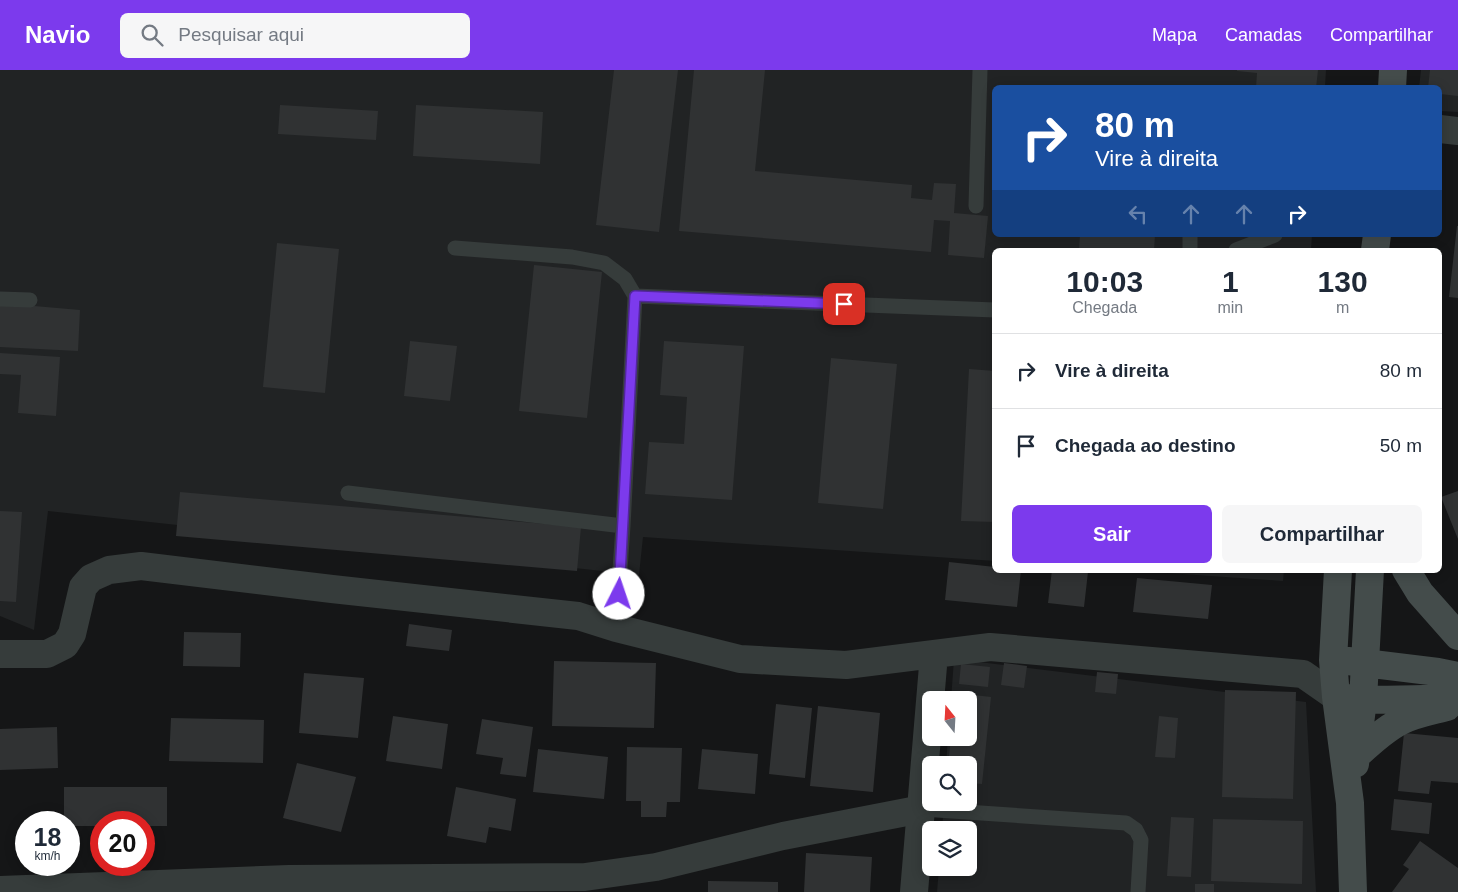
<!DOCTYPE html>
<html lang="pt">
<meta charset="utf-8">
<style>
:root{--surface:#fff;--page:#f6f6f7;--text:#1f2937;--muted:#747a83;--line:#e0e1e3;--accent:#7c3aed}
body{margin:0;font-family:Arial,sans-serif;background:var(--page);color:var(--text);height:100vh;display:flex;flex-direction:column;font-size:19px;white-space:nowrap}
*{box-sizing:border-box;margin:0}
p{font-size:16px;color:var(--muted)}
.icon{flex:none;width:28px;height:28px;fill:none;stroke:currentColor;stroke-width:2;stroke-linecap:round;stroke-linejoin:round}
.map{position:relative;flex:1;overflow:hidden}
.details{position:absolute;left:992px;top:178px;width:450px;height:325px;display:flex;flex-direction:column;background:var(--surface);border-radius:8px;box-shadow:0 2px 12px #0003}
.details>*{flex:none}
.banner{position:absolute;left:992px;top:15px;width:450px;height:152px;border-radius:8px;box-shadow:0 2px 12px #0003;background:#1a4fa0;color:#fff;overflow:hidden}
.needle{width:32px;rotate:342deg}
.fabs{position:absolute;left:922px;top:621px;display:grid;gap:10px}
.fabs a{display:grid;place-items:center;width:55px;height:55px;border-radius:8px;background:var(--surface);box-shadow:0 2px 12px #0003;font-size:25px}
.speed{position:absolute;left:15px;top:741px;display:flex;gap:10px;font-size:25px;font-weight:700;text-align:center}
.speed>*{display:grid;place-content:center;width:65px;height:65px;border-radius:50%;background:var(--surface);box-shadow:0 2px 12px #0003;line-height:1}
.speed small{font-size:12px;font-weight:400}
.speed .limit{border:8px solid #d22;background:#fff;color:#111}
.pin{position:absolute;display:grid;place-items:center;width:42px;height:42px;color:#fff;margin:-21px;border-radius:10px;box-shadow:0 2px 8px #0006}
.me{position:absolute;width:55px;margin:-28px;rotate:4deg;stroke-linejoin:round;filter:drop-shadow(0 0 4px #0008)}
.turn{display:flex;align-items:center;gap:18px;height:105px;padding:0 20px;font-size:22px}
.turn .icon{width:65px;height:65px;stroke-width:2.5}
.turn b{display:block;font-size:35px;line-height:42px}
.lanes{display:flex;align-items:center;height:48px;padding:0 20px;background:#0003;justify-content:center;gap:25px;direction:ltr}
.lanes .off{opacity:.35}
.eta{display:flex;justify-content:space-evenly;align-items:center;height:85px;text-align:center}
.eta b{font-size:30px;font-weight:800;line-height:35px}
.button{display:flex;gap:10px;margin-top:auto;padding:10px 20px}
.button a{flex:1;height:58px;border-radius:8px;background:var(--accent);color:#fff;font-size:20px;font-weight:800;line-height:58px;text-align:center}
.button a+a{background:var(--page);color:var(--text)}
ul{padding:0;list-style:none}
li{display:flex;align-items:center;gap:15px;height:75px;padding:0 20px;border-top:1px solid var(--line)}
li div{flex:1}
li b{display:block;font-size:19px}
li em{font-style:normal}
header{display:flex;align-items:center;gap:30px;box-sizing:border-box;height:70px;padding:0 25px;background:var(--accent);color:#fff}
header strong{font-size:24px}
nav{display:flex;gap:28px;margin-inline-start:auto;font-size:18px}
.search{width:350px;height:45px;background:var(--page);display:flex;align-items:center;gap:12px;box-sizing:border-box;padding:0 18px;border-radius:8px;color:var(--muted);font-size:19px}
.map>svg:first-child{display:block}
.built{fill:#212324}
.building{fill:#303233}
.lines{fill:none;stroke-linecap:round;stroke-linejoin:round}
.lane{stroke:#363c3b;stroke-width:15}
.street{stroke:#363c3b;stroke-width:28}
.secondary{stroke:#444c4b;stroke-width:28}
.route-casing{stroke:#51269a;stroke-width:12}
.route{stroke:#7c3aed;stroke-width:9}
</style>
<header>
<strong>Navio</strong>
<div class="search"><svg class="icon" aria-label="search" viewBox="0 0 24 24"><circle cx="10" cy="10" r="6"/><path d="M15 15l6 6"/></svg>Pesquisar aqui</div>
<nav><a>Mapa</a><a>Camadas</a><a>Compartilhar</a></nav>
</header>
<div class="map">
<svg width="1458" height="822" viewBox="0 0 1458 822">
<rect width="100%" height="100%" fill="#151617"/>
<path class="built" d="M0 0H1326L1325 17 995 18V165H1312L1311 180H995V491L643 467 639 505 48 441 34 560 0 546Z
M1421 0H1458V42L1440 41V18H1419Z
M1124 500H1284L1283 511Z
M954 589 1306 632 1316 822H937L939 798H969V760H942L944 733 969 732V695H946L948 668H969V630H951Z"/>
<path class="building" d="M614 0H678L659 162 596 155Z
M694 0H765L755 101 912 115 911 128 932 130 934 113 956 114 954 143 988 146 984 188 948 185 950 151 934 150 931 182 679 161Z
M1237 0H1318L1316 18H1256L1257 3 1237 1Z
M1430 0H1458V26L1440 24V18H1428Z
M280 35 378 41 376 70 278 64Z
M416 35 543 42 540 94 413 86Z
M1457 156H1458V228L1449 227Z
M1080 165H1155L1154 180H1079Z
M277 173 339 179 325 323 263 317Z
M534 195 602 202 587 348 519 341Z
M0 233 80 240 78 281 0 277Z
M410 271 457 276 450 331 404 326Z
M664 271 744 276 732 430 645 424 649 372 684 374 687 327 660 325Z
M0 283 60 287 56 346 18 343 21 305 0 304Z
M831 288 897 294 883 439 818 433Z
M969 299 995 301V452L961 451Z
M1458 421V469L1441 427Z
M180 422 581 457 577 501 176 466Z
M0 441 22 442 16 532 0 531Z
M949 492 995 497V500H1021L1017 537 945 530Z
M1052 500 1088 502 1084 537 1048 533Z
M1137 508 1212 515 1208 549 1133 542Z
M409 554 452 560 449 581 406 576Z
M184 562 241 563 240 597 183 596Z
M554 591 656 593 654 658 552 656Z
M1004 593 1027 596 1024 618 1001 615Z
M961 594 990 597 988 617 959 614Z
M1097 602 1118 604 1116 624 1095 622Z
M304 603 364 608 358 668 299 663Z
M1225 620 1296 622 1293 729 1222 727Z
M956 623 991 627 982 714 969 713V695H948L951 668H969V630H955Z
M776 634 812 638 805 708 769 704Z
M818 636 880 643 873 722 810 716Z
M393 646 448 654 442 699 386 691Z
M1159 646 1178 648 1175 688 1155 687Z
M171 648 264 650 263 693 169 691Z
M482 649 533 657 526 707 500 704 503 688 476 684Z
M57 657 58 698 0 700V659Z
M1404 663 1458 668V713L1431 711 1429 724 1398 721Z
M627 677 682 678 680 732H667L666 747H641V731H626Z
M538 679 608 687 604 729 533 722Z
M702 679 758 684 755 724 698 719Z
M297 693 356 707 341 762 283 748Z
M64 717H167V756H144V752H101V756H69V752H64Z
M456 717 516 729 511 761 489 757 486 773 447 766Z
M1394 729 1432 733 1429 764 1391 760Z
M1171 747 1194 748 1191 807 1167 806Z
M1213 749 1303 751 1302 814 1211 811Z
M1420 771 1458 798V822H1392L1409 799 1403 795Z
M806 783 872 787 870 822H804Z
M708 811 778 812V822H708Z
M1195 814H1214V822H1195Z"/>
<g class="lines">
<path class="lane" d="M976 136 980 0
M455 178 572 187 604 193 625 209 635 226 623 456 616 558
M1190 180V165
M1236 180 1275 165
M635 226 995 240
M0 229 30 230
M348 423 623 456
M922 739 1126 753 1136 760 1141 770 1138 822"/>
<path class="street" d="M1440 59 1458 61
M0 584H47L65 575 72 564 83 517 91 508 109 500 141 496 332 519 578 546 616 558 740 589 846 595 990 577 1303 604 1336 627
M0 820 289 809 585 807 656 797 783 766 922 739
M914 822 934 584"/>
<path class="secondary" d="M1392 18 1393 0
M1375 180 1377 165
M1338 500 1333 590 1336 627 1350 733 1353 822
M1406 500 1420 523 1458 566
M1348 591 1438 602 1458 606
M1345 628C1382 632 1420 628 1458 629
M1357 685C1370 673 1385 659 1401 651 1415 644 1432 641 1447 637
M1355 694 1363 630 1370 500"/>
</g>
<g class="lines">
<g class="route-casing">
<path id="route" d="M619 524 635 226 844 234"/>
</g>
<use href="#route" class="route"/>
</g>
</svg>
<div class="fabs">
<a><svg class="needle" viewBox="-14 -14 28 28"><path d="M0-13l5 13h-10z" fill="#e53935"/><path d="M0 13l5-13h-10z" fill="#747a83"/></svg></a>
<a><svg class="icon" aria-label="search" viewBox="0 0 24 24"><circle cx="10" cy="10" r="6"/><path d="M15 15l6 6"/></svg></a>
<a><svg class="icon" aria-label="layers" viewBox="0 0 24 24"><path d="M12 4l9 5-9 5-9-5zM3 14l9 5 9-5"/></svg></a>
</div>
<div class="speed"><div>18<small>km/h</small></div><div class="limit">20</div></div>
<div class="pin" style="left:844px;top:234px;background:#d93025"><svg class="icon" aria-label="arrive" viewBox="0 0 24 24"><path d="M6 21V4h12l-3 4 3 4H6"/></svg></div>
<svg class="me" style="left:619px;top:524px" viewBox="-20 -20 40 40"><circle r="19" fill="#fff"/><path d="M0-13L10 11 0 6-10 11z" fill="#7c3aed"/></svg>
<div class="banner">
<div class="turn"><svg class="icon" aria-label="right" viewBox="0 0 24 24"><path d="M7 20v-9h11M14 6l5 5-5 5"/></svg><div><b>80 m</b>Vire à direita</div></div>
<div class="lanes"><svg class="icon off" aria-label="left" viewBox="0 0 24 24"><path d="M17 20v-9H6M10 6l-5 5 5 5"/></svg><svg class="icon off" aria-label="ahead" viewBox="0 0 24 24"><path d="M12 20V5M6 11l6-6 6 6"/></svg><svg class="icon off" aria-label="ahead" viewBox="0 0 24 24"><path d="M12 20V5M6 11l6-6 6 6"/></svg><svg class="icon" aria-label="right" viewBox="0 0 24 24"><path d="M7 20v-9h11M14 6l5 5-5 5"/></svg></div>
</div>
<section class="details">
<div class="eta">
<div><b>10:03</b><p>Chegada</p></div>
<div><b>1</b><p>min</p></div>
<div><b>130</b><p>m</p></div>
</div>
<ul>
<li><svg class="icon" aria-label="right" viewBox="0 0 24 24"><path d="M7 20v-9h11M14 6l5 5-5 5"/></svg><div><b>Vire à direita</b></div><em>80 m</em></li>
<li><svg class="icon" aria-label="arrive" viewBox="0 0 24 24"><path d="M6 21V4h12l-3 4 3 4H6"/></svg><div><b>Chegada ao destino</b></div><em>50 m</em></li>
</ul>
<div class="button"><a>Sair</a><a>Compartilhar</a></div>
</section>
</div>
